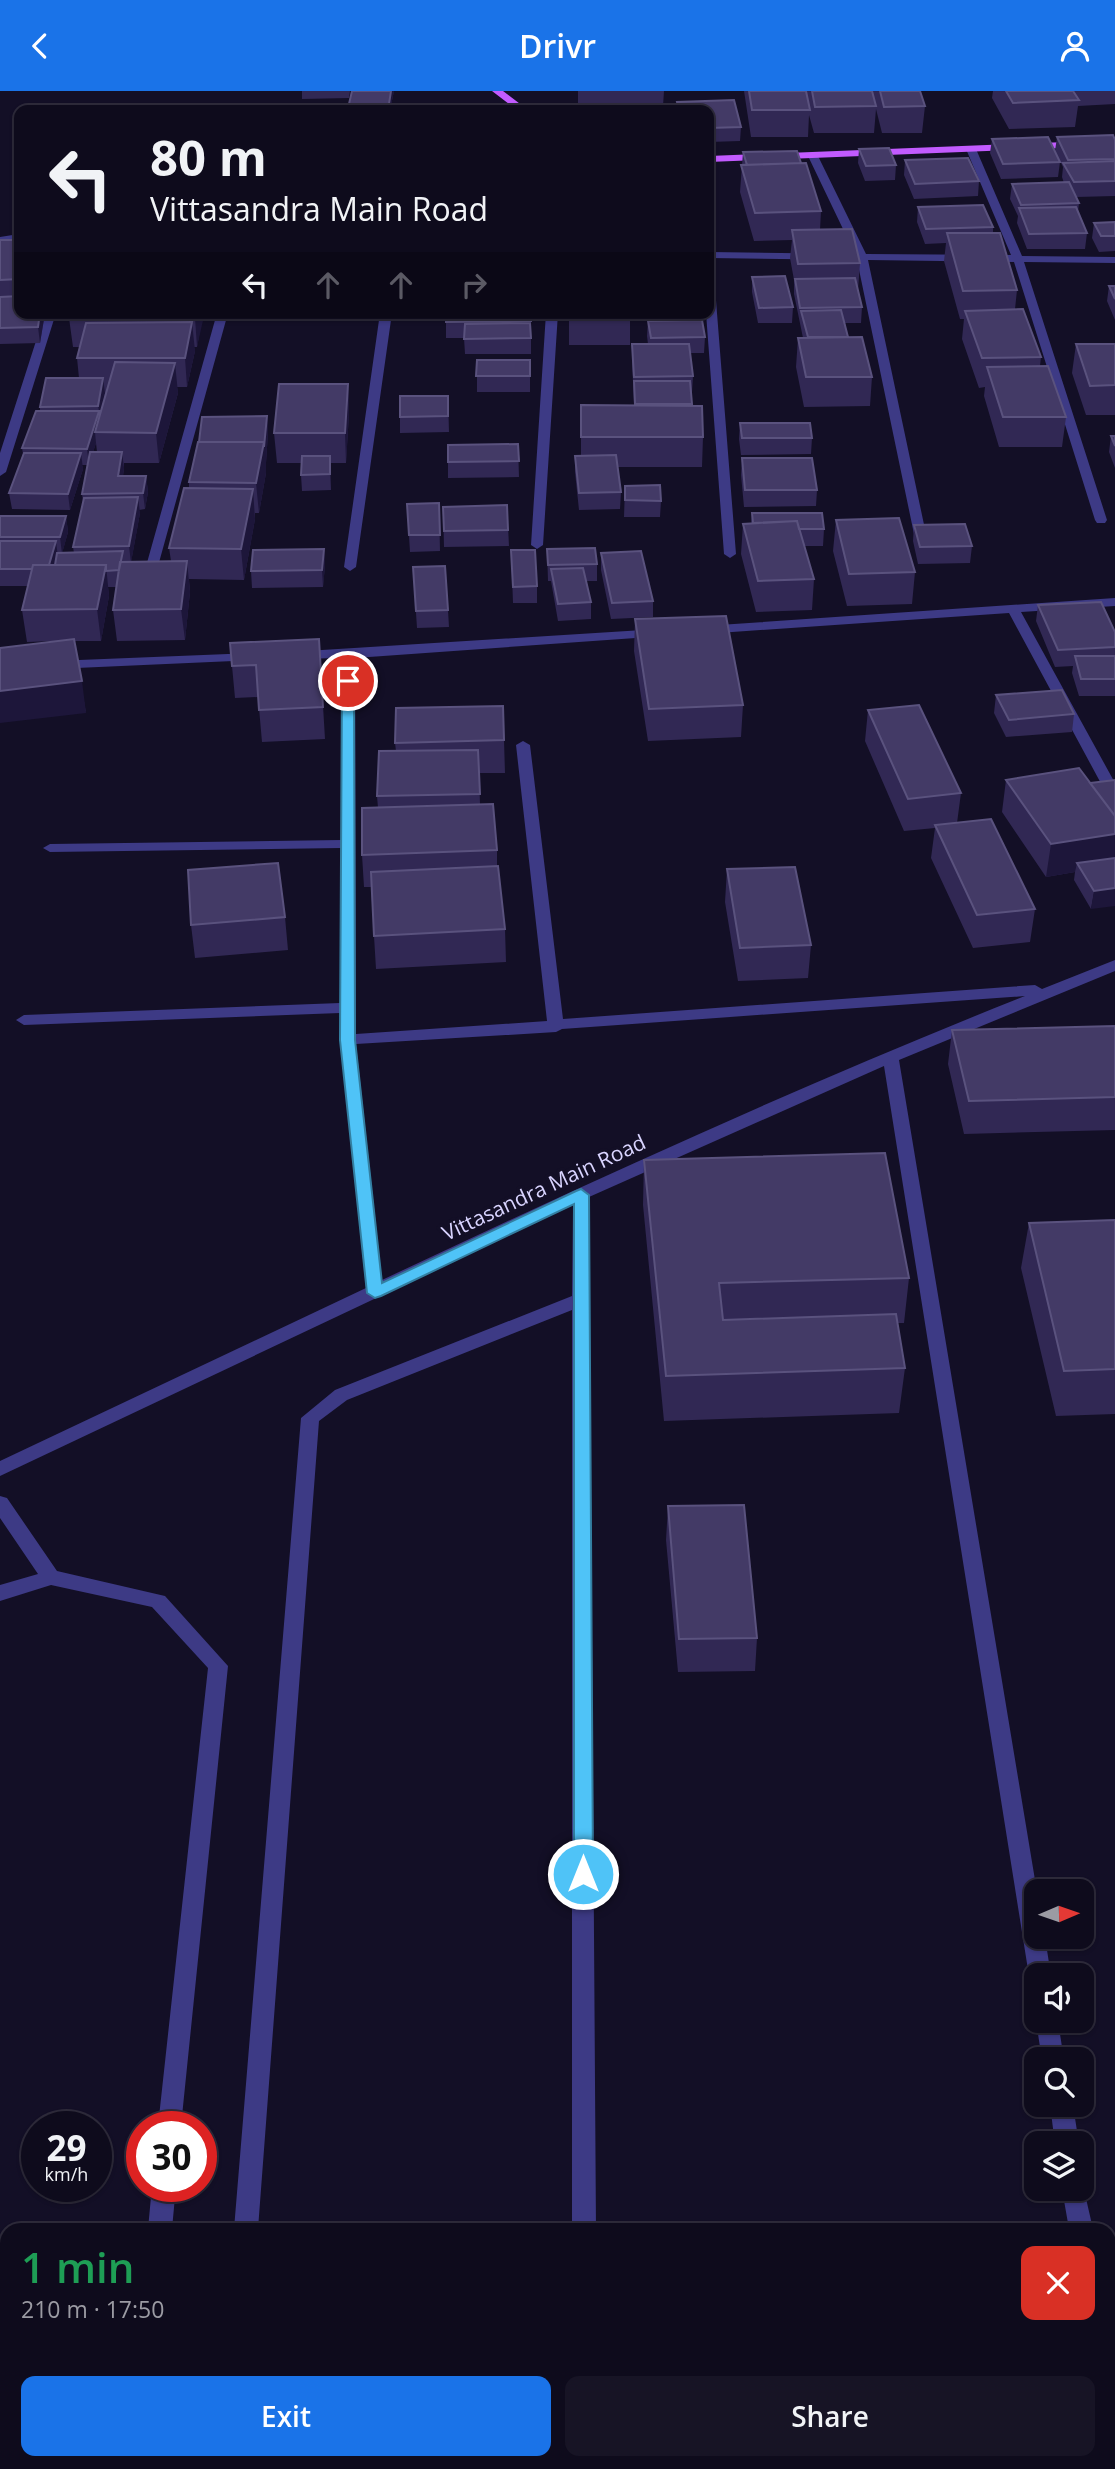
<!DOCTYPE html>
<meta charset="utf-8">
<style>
:root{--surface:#0e0b1c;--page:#171425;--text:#f1f3f6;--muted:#9b9ba3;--line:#2e2b3b;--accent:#1a73e8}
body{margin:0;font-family:"Open Sans",sans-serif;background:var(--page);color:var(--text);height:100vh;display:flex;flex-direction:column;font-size:26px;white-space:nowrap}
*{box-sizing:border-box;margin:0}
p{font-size:23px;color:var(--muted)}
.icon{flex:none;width:38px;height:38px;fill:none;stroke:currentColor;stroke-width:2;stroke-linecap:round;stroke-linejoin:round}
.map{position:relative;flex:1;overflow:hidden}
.side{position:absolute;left:0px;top:2132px;width:1116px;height:247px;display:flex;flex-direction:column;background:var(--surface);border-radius:21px 21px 0 0;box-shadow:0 2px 5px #0004,0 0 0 2px var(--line)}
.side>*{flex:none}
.hud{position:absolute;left:14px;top:14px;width:700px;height:214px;border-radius:14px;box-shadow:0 2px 5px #0004,0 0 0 2px var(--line);background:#0e0b1c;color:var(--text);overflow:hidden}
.needle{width:46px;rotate:88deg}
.tools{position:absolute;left:1024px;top:1788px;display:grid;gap:14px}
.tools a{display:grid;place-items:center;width:70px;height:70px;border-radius:14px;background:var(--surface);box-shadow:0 2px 5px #0004,0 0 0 2px var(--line);font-size:35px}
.speed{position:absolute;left:21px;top:2020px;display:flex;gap:14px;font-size:35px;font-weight:700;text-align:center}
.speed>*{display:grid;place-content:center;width:91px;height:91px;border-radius:50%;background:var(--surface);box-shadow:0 2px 5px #0004,0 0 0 2px var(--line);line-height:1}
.speed small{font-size:18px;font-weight:400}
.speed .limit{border:10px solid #d22;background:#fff;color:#111}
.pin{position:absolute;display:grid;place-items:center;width:60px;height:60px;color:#fff;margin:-30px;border:4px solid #fff;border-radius:50%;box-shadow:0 2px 7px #0007}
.me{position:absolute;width:77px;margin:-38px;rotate:0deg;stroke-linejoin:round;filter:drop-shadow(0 0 5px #0008)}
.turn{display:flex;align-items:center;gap:24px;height:147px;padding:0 21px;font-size:32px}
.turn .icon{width:91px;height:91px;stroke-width:2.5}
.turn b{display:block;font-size:49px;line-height:60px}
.lanes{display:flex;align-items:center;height:66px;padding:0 21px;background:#0003;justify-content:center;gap:35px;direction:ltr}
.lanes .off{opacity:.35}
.round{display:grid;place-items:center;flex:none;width:74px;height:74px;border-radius:14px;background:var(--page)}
.overview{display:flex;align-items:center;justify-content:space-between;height:119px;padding:0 21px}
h1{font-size:42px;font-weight:600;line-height:52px;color:#1e9e55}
.button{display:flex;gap:14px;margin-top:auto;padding:14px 21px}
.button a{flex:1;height:80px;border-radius:14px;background:var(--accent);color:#fff;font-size:28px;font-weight:600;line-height:80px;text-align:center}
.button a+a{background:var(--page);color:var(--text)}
header{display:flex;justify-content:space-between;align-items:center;height:91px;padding:0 21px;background:var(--accent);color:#fff;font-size:32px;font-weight:600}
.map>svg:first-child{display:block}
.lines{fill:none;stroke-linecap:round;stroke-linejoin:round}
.minor{fill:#3d3a85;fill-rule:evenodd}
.major{fill:#c25bff;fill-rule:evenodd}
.wall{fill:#312854;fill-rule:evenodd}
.shaded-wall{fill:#1d163a}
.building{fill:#433a66;stroke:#5a527e;stroke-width:2}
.route{fill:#4fc3f7;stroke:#337fa1;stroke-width:2}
.labels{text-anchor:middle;stroke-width:7;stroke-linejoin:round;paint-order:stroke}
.street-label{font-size:21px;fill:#d9d4ff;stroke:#130f26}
</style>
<header><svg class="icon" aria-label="back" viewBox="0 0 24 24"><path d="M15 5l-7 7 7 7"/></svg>Drivr<svg class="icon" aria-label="person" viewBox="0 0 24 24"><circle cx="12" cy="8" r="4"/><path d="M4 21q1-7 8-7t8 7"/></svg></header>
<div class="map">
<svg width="1115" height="2378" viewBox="0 0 1115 2378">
<rect width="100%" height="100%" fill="#130f26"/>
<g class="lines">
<path class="minor" d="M971 55 976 58 1022 165 1115 166V172L1024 171 1107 429 1105 432H1097L1095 429 1014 171 868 169 926 443 920 447 914 443 857 169 709 167V161L855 163 808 65 813 62 818 65 866 163 1011 164 966 58Z
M19 143V149L0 152V146Z
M709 181 714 184 736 463 730 467 724 463 706 222H709Z
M45 222H56L6 381 0 385V362Z
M217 222H228L155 486 149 490 144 489 143 486Z
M380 222H392L356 476 350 480 344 476Z
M546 222H558L543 454 537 458 531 454Z
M1115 507V515L1021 521 1115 692V701L1111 702 1104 698 1009 522 704 543 697 539 704 535Z
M659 538 666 542 664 545 355 567 356 943 547 930 516 654 523 650 530 654 563 928 1035 894 1042 898 1115 869V880L899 969 1037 1801 1036 1846H1045L1051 1885H1036V1893L1029 1885 884 975 589 1106 596 2138H572V1219L347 1309 319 1330 258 2138H234L301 1327 335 1299 572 1205 573 1114 0 1385V1370L366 1197 340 949V922L24 934 16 929 24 924 340 912 341 757 50 761 43 757 50 753 341 749V567L295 568 288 564 290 561ZM1025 905C808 991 594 1089 382 1189L356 953 556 941 562 938Z
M253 562 260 566 258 569 54 578 47 574 54 570Z
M0 1405 7 1407 57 1480 165 1505 228 1575 181 2035H158L208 1577 152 1516 51 1494 0 1510V1494L38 1483 0 1427Z
M1036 1930H1058L1064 1969H1042Z
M1050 2014H1073L1079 2053H1055Z
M1082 2090 1093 2138H1069L1062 2098H1082Z
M152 2095H176L172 2138H148Z
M1110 2302 1115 2304V2361L1110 2358Z
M123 2371H149L148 2378H122Z
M214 2371H240V2378H214Z
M572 2371H598V2378H572Z"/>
<path class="major" d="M492 0H503L528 19H517Z
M1115 49V55L709 71V65Z"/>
</g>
<path class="wall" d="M302 0H350L349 7 302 8Z
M394 0 390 19H350L349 13Z
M578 0H664L663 15 578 14Z
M744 0H920L925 15 922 42H882L876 18 874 42H814L809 24 808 46H751Z
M993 0H1115V13L1078 15 1075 36 1009 38 992 7Z
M734 9 741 36 740 50 709 51V19H677V11Z
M1057 46 1115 49V105L1076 106 1079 112 1078 121 1087 142 1085 158H1027L1017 132 1018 125 1010 108 1012 93 1064 92 1062 86 1063 76 1055 60Z
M992 48 1060 71 1058 86 1001 88 990 62Z
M859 58 896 74 895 89 865 90 858 72Z
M743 61 801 72 821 120 820 139 860 172 858 199 862 216 861 232H845L848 246 872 286 870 315 804 316 796 276 798 247H803L794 203V189L790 167 792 149 754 150 740 101Z
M905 69 979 90 978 105 914 108 904 84Z
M918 116 993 136V142L1017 199 1015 218 1041 266 1040 275 1066 326 1062 356H999L984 305 985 296 979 297 962 248 964 228H960L944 170 946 152 925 153 917 131Z
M1115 131V160L1099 161 1092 147 1094 132Z
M0 149H19V222H45L40 252 0 253Z
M752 186 793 216 792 232H758L752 201Z
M1109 195H1115V229L1107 210Z
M71 222H203L197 256H194L195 260 187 296H177L178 302 159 372H124V377L123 385H146L148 401 145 418 139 419 140 422 131 471 171 470 169 457 189 397V391L267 325 268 341 266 372V382L259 422H255V428L244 489 189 488 190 501 185 549 117 550 113 519 116 496H108L109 505 101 550H74L86 622 54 550 27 551 22 519 28 495H0V425H66L68 441 62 462H74L73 456 83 410 82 403 87 374H82L83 378 70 419 12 418 9 402 23 363 22 357 40 320V316L79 287 77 267 80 256H73L69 227ZM96 352 97 361H93Z
M248 222H302L248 223Z
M446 222H531V263H465L464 247H446Z
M569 222H630V254H569Z
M648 230 705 246 704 262H690L693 285 692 301H691L692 315 703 346 702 376H617L621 401 620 418 579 419 575 381V365H581V314H634L632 269V253H648L647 245Z
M1076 253H1115V324H1086L1072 282Z
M477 269H530V301H477Z
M348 293 349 322 346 372H330L331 399 302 400 301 384V372H277L274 342Z
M448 305 449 341 400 342V326Z
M740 332 812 347 811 363 741 364 739 348Z
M1111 345H1115V377L1109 361Z
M518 353 519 386 448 387V371Z
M742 367 817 399 816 415 744 416 741 384Z
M625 395 661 410 660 426H624Z
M439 412 440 460 410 461 407 413Z
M507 414 509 455 444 456 443 416Z
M752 422 824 438 823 455H804L814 488 812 519 756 521 741 463 743 433 751 432Z
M836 429 915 481 912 513 847 515 833 460Z
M914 434 972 455 970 472 918 473 913 450Z
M324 458 325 474 323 496 252 497 251 480Z
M547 458 597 473V490H586L591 511V528L558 530 551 490H548Z
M511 459 537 495V512H513Z
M601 462 653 510V526L611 528 601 479Z
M414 492 448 519 449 536 417 537Z
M1038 514 1115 541V605H1079L1072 582 1073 575 1055 576 1036 530Z
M635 528 743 614 741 646 648 650 634 560Z
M319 548 325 648 262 651 258 606 235 607 232 575Z
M996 604 1074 623 1072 641 1006 646 994 622Z
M868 619 961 702 957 732 1035 818 1030 851 973 857 931 767 935 737 904 740 865 650Z
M504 649 505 682H479L480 713 497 759V775L505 838 506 871 376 878 371 796H364L362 764 378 717 377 705 396 660 395 652Z
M1006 689 1090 692 1115 689 1091 818 1074 789 1075 781 1046 786 1002 721Z
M727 778 811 854 808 887 738 890 725 811Z
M285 826 288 859 195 867 191 834Z
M1115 935V1039L964 1043 948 973 952 939Z
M644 1069 909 1187 904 1232H897L905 1277 899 1322 664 1330 643 1114Z
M1115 1129V1323L1056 1325 1021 1177 1029 1132Z
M668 1415 757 1547 755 1580 678 1581 666 1449Z"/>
<path class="shaded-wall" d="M391 0H394L390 19H389Z
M40 222H45L40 252 38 236Z
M196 222H203L204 225 197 256 195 227Z
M192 231 195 260 187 296 185 267Z
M175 272 178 302 159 372 156 342Z
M103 287 105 302 100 331 95 341 96 352 89 374 87 358 99 320 98 315Z
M348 293 349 322 346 372 345 342Z
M267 325 268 341 266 372V382L259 422 256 392Z
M122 361 124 377 120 401 118 385Z
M81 362 83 378 70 419 68 403Z
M146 385 148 401 145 418 143 402Z
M253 398 255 428 244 489 241 458Z
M138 406 140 422 131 472 129 455Z
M66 425 68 441 62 463 60 446Z
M56 450 58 467 50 495 48 478Z
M324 458 325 474 323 496 322 479Z
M187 470 190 501 185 549 181 518Z
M106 474 109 505 101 550 97 518Z
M82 590 86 622 0 632V600Z
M1115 743V774L1077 772 1075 781 1046 786 1051 753Z
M1115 797V815L1091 818 1094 800Z"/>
<path class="building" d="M352 0H391L389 13H349Z
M749 0H806L810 19H752Z
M812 0H872L876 15 815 16Z
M880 0H920L925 15 884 16Z
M1006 0H1073L1079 9 1013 12Z
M734 9 741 36 709 37V19H679L677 11Z
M165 16H236V19H164Z
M1113 44 1115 49V68L1068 69 1057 46Z
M1048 46 1060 71 1003 73 992 48Z
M889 57 896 74 866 75 859 58Z
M797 60 801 72 747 74 743 61Z
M968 67 979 90 915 93 905 69Z
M1115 70V90L1074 91 1063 72Z
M806 72 821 120 755 122 741 74Z
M1069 91 1079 112 1021 114 1012 93Z
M983 114 993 136 926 138 918 116Z
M1076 116 1087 142 1029 143 1019 117Z
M1115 131V145H1101L1094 132Z
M852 138 860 172 798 173 792 139Z
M947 142H1000L1017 199 963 200Z
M0 149H19V188L0 189Z
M785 185 793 216 759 217 752 186Z
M855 187 862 216 800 217 795 188Z
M1109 195H1115V208Z
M19 205V222H40L38 236 0 237V206Z
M1023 218 1041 266 982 267 965 220Z
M841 219 848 246H808L801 220Z
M71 222H196L195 227H69Z
M446 222H531V230L446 231Z
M569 222H630V225H569Z
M702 229 705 246 651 247 648 230Z
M192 231 185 267H77L86 232Z
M530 232 531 247 464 248 465 233Z
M862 246 872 286H806L798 247Z
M632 253H689L693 285 634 286Z
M1076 253H1115V294L1090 295Z
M477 269H530V285H476Z
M115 271 175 272 156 342 95 341Z
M1048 275 1066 326H1003L987 276Z
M46 287H103L98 315 40 316Z
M634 290H690L692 313H635Z
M279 293H348L345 342H274Z
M400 305H448V325L400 326Z
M581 314 702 315 703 346H581Z
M36 320H99L87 358 22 357Z
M267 325 264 356V351H199L202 326Z
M740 332H810L812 347H742Z
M1111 345H1115V355Z
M198 351H264L256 392 189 391Z
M518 353 519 370 448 371V354Z
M90 361H122L118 385H146L143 402 82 403Z
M24 362H81L68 403 9 402Z
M616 364 621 401 579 402 575 365Z
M302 365H330V383L301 384Z
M742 367H812L817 399H745Z
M660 394 661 410 625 409V395Z
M184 397 253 398 241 458 169 457Z
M138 406 129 455 73 456 84 407Z
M439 412 440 444H409L407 413Z
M507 414 508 439 444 440 443 416Z
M752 422H822L824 438H799L797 430 753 432Z
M0 425H66L60 446H0Z
M899 427 915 481 849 483 836 429Z
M797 430 814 488 758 490 743 433Z
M965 433 972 455 920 456 914 434Z
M0 450H56L49 474H33L32 478H0Z
M595 457 597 473 548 474 547 458Z
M324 458 322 479 251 480 253 459Z
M511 459H535L537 495 513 496Z
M123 460 119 479 106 480V474H55L57 462Z
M641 460 653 510 612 512 601 462Z
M187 470 181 518 113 519 120 471Z
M33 474H106L97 518 22 519Z
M445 475 448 519 416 520 413 476Z
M583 477 591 511 558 513 551 478Z
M1101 511 1115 541V556L1058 559 1038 514Z
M726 525 743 614 649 618 635 528Z
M74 548 82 590 0 600V557Z
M319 548 323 616 259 619 256 574 232 575 230 552Z
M1075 565H1115V588H1081Z
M1062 599 1074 623 1009 629 996 604Z
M919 614 961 702 908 708 868 619Z
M503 615 504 649 395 652 396 617Z
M478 659 480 703 377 705 379 660Z
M1079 677 1115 725V743L1051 753 1006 689Z
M1115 689V725L1090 692Z
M493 713 497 759 362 764V717Z
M991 728 1035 818 977 824 935 734Z
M1115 767V797L1094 800 1077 772Z
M278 772 285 826 191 834 188 779Z
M498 775 505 838 374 845 371 781Z
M795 776 811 854 740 857 727 778Z
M1115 935V1006L969 1010 952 939Z
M885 1062 909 1187 719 1192 723 1229 896 1223 905 1277 666 1285 644 1069Z
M1115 1129V1278L1064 1280 1029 1132Z
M744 1414 757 1547 679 1548 668 1415Z"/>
<path class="route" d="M348 586 354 590 355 949 382 1192 576 1100 581 1098 589 1104 593 1783 590 1789 583 1791 577 1789 574 1783V1113L381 1205 375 1207 367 1202 340 949 342 590Z"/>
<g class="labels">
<g class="street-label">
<text transform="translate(544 1097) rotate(-25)" y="7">Vittasandra Main Road</text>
</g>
</g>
</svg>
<div class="tools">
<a><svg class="needle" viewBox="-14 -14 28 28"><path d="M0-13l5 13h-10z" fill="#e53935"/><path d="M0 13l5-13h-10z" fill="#9b9ba3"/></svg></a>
<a><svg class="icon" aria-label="sound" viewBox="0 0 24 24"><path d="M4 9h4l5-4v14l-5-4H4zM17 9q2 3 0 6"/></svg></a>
<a><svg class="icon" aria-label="search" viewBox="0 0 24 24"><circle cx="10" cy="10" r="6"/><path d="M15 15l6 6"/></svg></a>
<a><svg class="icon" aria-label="layers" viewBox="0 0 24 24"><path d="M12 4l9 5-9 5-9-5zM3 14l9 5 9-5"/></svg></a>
</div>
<div class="speed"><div>29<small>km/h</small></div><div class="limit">30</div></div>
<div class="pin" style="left:348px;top:590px;background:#d93025"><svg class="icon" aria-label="arrive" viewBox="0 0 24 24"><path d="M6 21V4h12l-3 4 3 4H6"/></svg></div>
<svg class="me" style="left:583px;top:1783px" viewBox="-20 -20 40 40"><circle r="17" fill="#4fc3f7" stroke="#fff" stroke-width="3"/><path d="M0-11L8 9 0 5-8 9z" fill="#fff"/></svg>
<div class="hud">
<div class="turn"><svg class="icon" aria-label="left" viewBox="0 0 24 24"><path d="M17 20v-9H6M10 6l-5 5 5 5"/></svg><div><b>80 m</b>Vittasandra Main Road</div></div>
<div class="lanes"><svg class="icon" aria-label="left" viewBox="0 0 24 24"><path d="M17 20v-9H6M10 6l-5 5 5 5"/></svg><svg class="icon off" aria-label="ahead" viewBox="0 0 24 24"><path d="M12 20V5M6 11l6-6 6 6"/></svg><svg class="icon off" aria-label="ahead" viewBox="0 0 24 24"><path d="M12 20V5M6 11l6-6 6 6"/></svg><svg class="icon off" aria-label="right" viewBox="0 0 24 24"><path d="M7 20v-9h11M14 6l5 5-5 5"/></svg></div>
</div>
<section class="side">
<div class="overview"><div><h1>1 min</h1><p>210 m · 17:50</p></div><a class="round" style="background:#d93025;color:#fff"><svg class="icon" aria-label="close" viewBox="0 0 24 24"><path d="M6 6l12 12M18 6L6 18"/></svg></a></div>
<div class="button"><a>Exit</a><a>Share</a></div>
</section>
</div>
